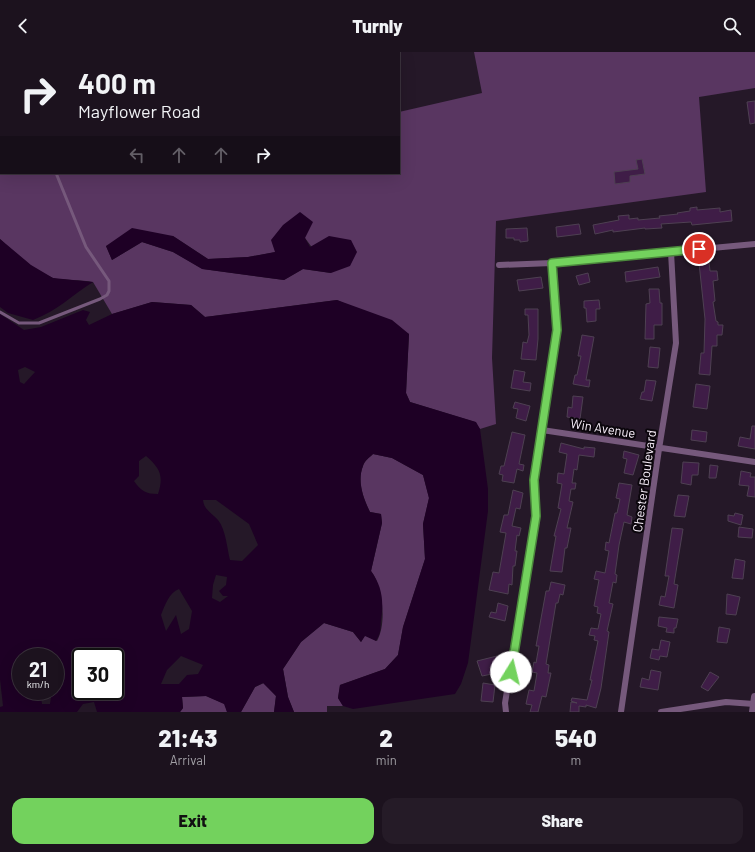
<!DOCTYPE html>
<style>
:root{--surface:#1c121e;--page:#251b27;--text:#f1f3f6;--muted:#a09ea4;--line:#3a323c;--accent:#73d25d}
body{margin:0;font-family:Barlow,sans-serif;background:var(--page);color:var(--text);height:100vh;display:flex;flex-direction:column;font-size:15px;white-space:nowrap}
*{box-sizing:border-box;margin:0}
p{font-size:13px;color:var(--muted)}
.icon{flex:none;width:22px;height:22px;fill:none;stroke:currentColor;stroke-width:2;stroke-linecap:round;stroke-linejoin:round}
.map{position:relative;height:660px;overflow:hidden}
.sheet{display:flex;flex-direction:column;background:var(--surface);flex:1}
.sheet>*{flex:none}
.guide{position:absolute;left:0px;top:0px;width:400px;height:122px;box-shadow:0 4px 16px #0002,0 0 0 1px var(--line);background:#1c121e;color:var(--text);overflow:hidden}
.speed{position:absolute;left:12px;top:596px;display:flex;gap:8px;font-size:20px;font-weight:700;text-align:center}
.speed>*{display:grid;place-content:center;width:52px;height:52px;border-radius:50%;background:var(--surface);box-shadow:0 4px 16px #0002,0 0 0 1px var(--line);line-height:1}
.speed small{font-size:10px;font-weight:400}
.speed .limit{border:2px solid #111;border-radius:6px;background:#fff;color:#111}
.pin{position:absolute;display:grid;place-items:center;width:34px;height:34px;color:#fff;margin:-17px;border:2px solid #fff;border-radius:50%;box-shadow:0 1px 4px #0007}
.me{position:absolute;width:44px;margin:-22px;rotate:9deg;stroke-linejoin:round;filter:drop-shadow(0 0 3px #0008)}
.turn{display:flex;align-items:center;gap:14px;height:84px;padding:0 12px;font-size:18px}
.turn .icon{width:52px;height:52px;stroke-width:2.5}
.turn b{display:block;font-size:28px;line-height:34px}
.lanes{display:flex;align-items:center;height:38px;padding:0 12px;background:#0003;justify-content:center;gap:20px;direction:ltr}
.lanes .off{opacity:.35}
.eta{display:flex;justify-content:space-evenly;align-items:center;height:68px;text-align:center}
.eta b{font-size:24px;font-weight:800;line-height:28px}
.primary-button{display:flex;gap:8px;margin-top:auto;padding:8px 12px}
.primary-button a{flex:1;height:46px;border-radius:12px;background:var(--accent);color:#111;font-size:16px;font-weight:800;line-height:46px;text-align:center}
.primary-button a+a{background:var(--page);color:var(--text)}
header{display:flex;justify-content:space-between;align-items:center;height:52px;padding:0 12px;background:var(--surface);font-size:18px;font-weight:800}
.map>svg:first-child{display:block}
.green{fill:#593661;fill-rule:evenodd}
.water{fill:#1e0025;fill-rule:evenodd}
.building{fill:#3f1d47;stroke:#4e4052}
.lines{fill:none;stroke-linecap:round;stroke-linejoin:round}
.service{stroke:#76597c;stroke-width:3}
.minor{stroke:#76597c;stroke-width:6}
.tertiary{stroke:#76597c;stroke-width:8}
.route-casing{stroke:#4b883c;stroke-width:10}
.route{stroke:#73d25d;stroke-width:7}
.labels{text-anchor:middle;stroke-width:4;stroke-linejoin:round;paint-order:stroke}
.street-label{font-size:13px;fill:#f9f0fb;stroke:#0b060c}
</style>
<header><svg class="icon" aria-label="back" viewBox="0 0 24 24"><path d="M15 5l-7 7 7 7"/></svg>Turnly<svg class="icon" aria-label="search" viewBox="0 0 24 24"><circle cx="10" cy="10" r="6"/><path d="M15 15l6 6"/></svg></header>
<div class="map">
<svg width="755" height="660" viewBox="0 0 755 660">
<rect width="100%" height="100%" fill="#251828"/>
<path class="green" d="M0 0H136L1 1V121H399V60L482 41 474 0H755V36L699 45 706 140 496 169 492 306 496 372 480 377 475 370 410 350 406 341 409 282 337 248 205 265 191 253 152 250 112 262 93 230C83 228 59 228 53 226 33 218 15 201 0 187ZM173 184 208 207 248 205 276 200 305 186 331 221 303 217 284 228 203 217 173 200 142 190 112 208 106 194Z
M373 402 392 406 423 423 429 446 423 472 425 507 403 575 398 603 385 617 340 633 338 646 343 654H327V660H294L288 645 283 617 301 590 324 571 353 580 361 590 365 583 377 589C387 571 383 535 371 519L382 471 381 462 370 460C363 446 357 429 363 414 364 409 370 405 373 402Z
M264 631 276 644 274 660H241L255 635Z
M206 644 225 652 227 660H180L183 656 182 645Z"/>
<path class="water" d="M300 160 313 170 305 186 310 195 329 184 351 188 357 200 350 214 331 221 303 217 284 228 202 217 173 200 142 190 112 208 106 194 132 176 173 184 208 207 248 205 275 200 271 188 283 173Z
M0 187 31 213 53 226 93 230C71 244 57 259 33 268L8 261 0 255Z
M337 248 392 268 409 282 406 341 410 350 476 370 480 377 488 437V459L468 611 461 632 455 642 353 657 343 654 338 646 340 633 385 617 398 603 403 575 425 507 423 472 429 446 423 423 392 406 373 402C370 405 364 409 363 414 357 429 363 446 370 460L381 462 382 471 371 519C382 534 384 549 381 568 380 577 382 579 376 589L365 584 361 590 353 580 324 571 301 590 283 617 288 645 294 660H274L276 644 263 631 255 635 241 660H227L224 652 206 644 182 645 183 656 180 660H97L94 650 83 652 77 660H0V655L3 654 0 627V262L24 278 41 275 83 258 90 260 86 268 89 273 112 262 152 250 191 253 205 265ZM25 315 35 320 24 332 20 330 18 318ZM146 404C160 416 164 424 158 442 146 442 141 439 134 429L139 424V409ZM203 448H216L249 472 258 493 242 509 230 508C227 496 226 478 218 468 212 461 204 458 203 448ZM216 523 227 525 226 533 219 539 223 544H228L220 550 212 546 213 533ZM179 537 192 559 189 577 181 582 176 563 166 579 161 563C165 553 169 541 179 537ZM181 604 203 613 198 622 187 623 179 632H161L167 618ZM21 605H55V639H52L50 652H42L40 639H21ZM81 605H115V639H81Z"/>
<path class="building" d="M755 49V71L750 72 747 50Z
M642 107 645 122 630 124V130L615 132 614 120 638 117 636 108Z
M697 155V158L720 156V160L731 158 732 169 692 173 691 170 661 172 662 176 645 177V176L613 180V178L595 182 593 173 619 168 618 164 629 163V167L638 166V168L660 166 659 164 678 162 677 161 690 159V156Z
M579 172 581 182 557 185 556 175Z
M527 176 528 189 520 190V188H514V186H506V177Z
M709 210 710 219H717L718 228 713 229 715 249 713 250 716 269 718 270V273H723L722 283H717V294H712L710 323 699 322 701 301H704L705 267 699 211Z
M658 215 660 225 626 230 625 220Z
M588 221 590 230 579 233 576 224Z
M541 225 543 236 519 239 517 228Z
M649 237H659L660 251H662V273H654V287H645L646 252 650 251Z
M599 248 600 257H596V269L587 270 586 256H584V249Z
M525 257H538V287L536 308 521 307 523 290 527 291 529 283 528 263H525Z
M582 283 594 285 586 328H590L589 335 573 332 575 323H577L581 304H578Z
M650 295 660 296 658 316 648 315Z
M514 318 525 320 523 330 531 331 530 339 511 336Z
M646 328 656 329 652 349 640 347 642 340H644Z
M696 332 710 334 707 357 693 355Z
M573 344 583 345 580 367 567 365 568 355 572 356Z
M515 350 530 354 526 369 516 366 518 357 513 356Z
M752 374H755V397L738 394 740 385 750 387Z
M692 378 707 380 706 390 691 388Z
M512 380 525 383 519 412 524 413 523 419 517 417 514 431 502 429 503 423 499 422 501 414H504Z
M561 391 584 397V395L595 396 594 405 579 403 577 418 574 417 572 431H576L575 437H571L569 449 573 450 567 476H571L567 496H565L562 520 550 519 556 484H554L561 457 558 456 562 432 557 431 558 421 564 422 567 402 559 400Z
M624 399 639 403 633 423 624 421 627 407 623 406Z
M683 410 699 411 698 423H692L691 433 681 431Z
M710 413 718 414 716 426H709Z
M741 419 751 421 750 425H755V445L747 444 749 434 739 433Z
M619 431 632 433 627 463 632 465 631 472 624 470 619 493 615 522 617 523 616 531 613 530 609 551 613 552 607 579 609 580 601 636 596 656 586 653V655L579 654V660H570L571 650 577 651 571 649 572 646 587 648 592 628H590L598 589 594 588 595 584 589 583 591 576 598 577 601 562 597 561 598 555 594 554 599 528 594 527 596 519 605 521 609 499 605 498 606 490 609 491 615 461H617L620 447 616 446Z
M513 438 523 441 520 457 516 456 512 474 521 476 519 484 517 483 515 499H517L515 514H513L512 533 509 532 508 542 489 538 493 520 499 521 506 481 500 480 504 463H508Z
M678 443 689 444 685 465 674 464Z
M735 461 743 463 741 473 728 469V463L734 464Z
M739 475 753 477 752 486 738 485Z
M672 476 683 477 674 532 678 533 674 556 659 553 661 544 665 545 669 524H665Z
M735 507 745 509 743 527 732 526Z
M551 530 565 533 563 543 560 542 558 551H556L546 612 549 613 548 621H551L546 645 542 644 538 660H530L532 653 526 652 529 638 534 639 537 621 532 620 534 610 536 611 539 594H536L546 539H549Z
M727 542 740 545 736 563 726 562Z
M498 551 508 554 505 569 489 565 491 560 496 561Z
M659 565 678 567 676 576H674V581L666 580 667 576 658 574Z
M719 575 730 577 727 591 717 590Z
M661 588 670 590 667 605 660 604 659 608 650 606 652 597 659 598Z
M497 604 499 613 490 615 492 622 482 624 477 609Z
M651 618 661 620 658 638 640 635 642 626 649 628Z
M710 620 719 625 708 639 701 635Z
M483 631 495 633 493 650 481 649Z"/>
<g class="lines">
<path class="service" d="M0 0 1 4
M0 260 19 271H39L100 247 107 243 109 239V229L86 195 56 121"/>
<path class="minor" d="M499 213 552 211 755 192
M542 378 755 410
M506 660 505 651 536 464 534 428 557 278 552 211
M621 660 659 397 676 291 671 200
M661 660 726 650 754 652"/>
<path class="tertiary" d="M753 660 755 645"/>
</g>
<g class="lines">
<g class="route-casing">
<path id="route" d="M511 620 536 464 534 428 557 278 552 211 699 197"/>
</g>
<use href="#route" class="route"/>
</g>
<g class="labels">
<g class="street-label">
<text transform="translate(603 376) rotate(9)" y="5">Win Avenue</text>
<text transform="translate(644 429) rotate(-82)" y="5">Chester Boulevard</text>
</g>
</g>
</svg>
<div class="speed"><div>21<small>km/h</small></div><div class="limit">30</div></div>
<div class="pin" style="left:699px;top:197px;background:#d93025"><svg class="icon" aria-label="arrive" viewBox="0 0 24 24"><path d="M6 21V4h12l-3 4 3 4H6"/></svg></div>
<svg class="me" style="left:511px;top:620px" viewBox="-20 -20 40 40"><circle r="19" fill="#fff"/><path d="M0-13L10 11 0 6-10 11z" fill="#73d25d"/></svg>
<div class="guide">
<div class="turn"><svg class="icon" aria-label="right" viewBox="0 0 24 24"><path d="M7 20v-9h11M14 6l5 5-5 5"/></svg><div><b>400 m</b>Mayflower Road</div></div>
<div class="lanes"><svg class="icon off" aria-label="left" viewBox="0 0 24 24"><path d="M17 20v-9H6M10 6l-5 5 5 5"/></svg><svg class="icon off" aria-label="ahead" viewBox="0 0 24 24"><path d="M12 20V5M6 11l6-6 6 6"/></svg><svg class="icon off" aria-label="ahead" viewBox="0 0 24 24"><path d="M12 20V5M6 11l6-6 6 6"/></svg><svg class="icon" aria-label="right" viewBox="0 0 24 24"><path d="M7 20v-9h11M14 6l5 5-5 5"/></svg></div>
</div>
</div>
<section class="sheet">
<div class="eta">
<div><b>21:43</b><p>Arrival</p></div>
<div><b>2</b><p>min</p></div>
<div><b>540</b><p>m</p></div>
</div>
<div class="primary-button"><a>Exit</a><a>Share</a></div>
</section>
